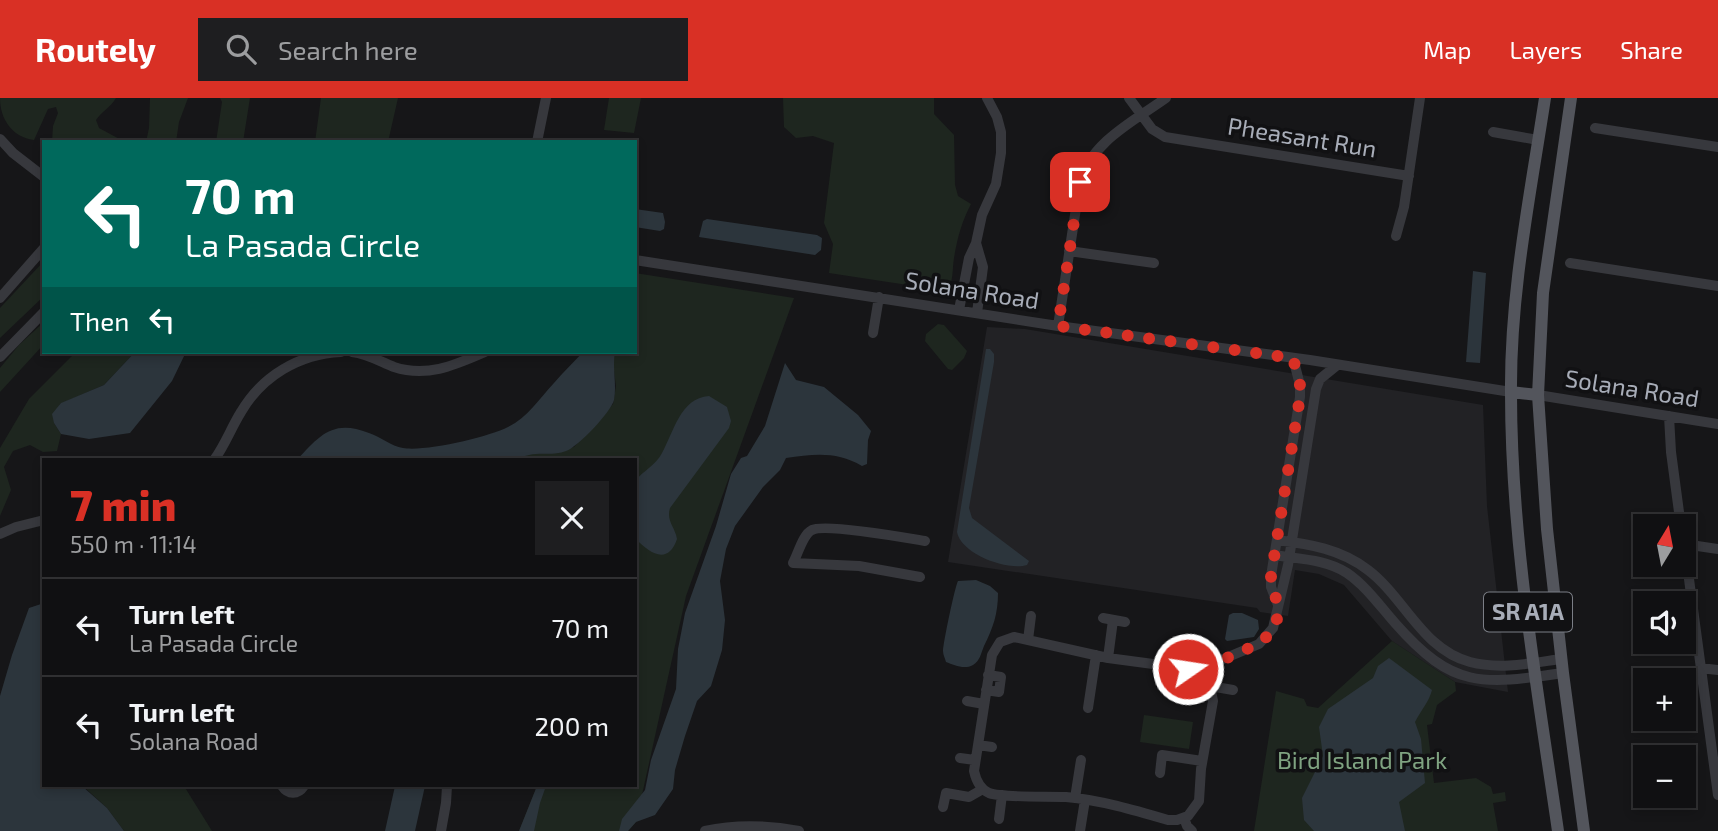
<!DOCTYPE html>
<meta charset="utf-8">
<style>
:root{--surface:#101012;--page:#1e1e20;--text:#f1f3f6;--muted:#9c9d9f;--line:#303032;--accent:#d93025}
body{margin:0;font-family:"Exo 2",sans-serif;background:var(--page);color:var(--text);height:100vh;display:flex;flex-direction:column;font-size:26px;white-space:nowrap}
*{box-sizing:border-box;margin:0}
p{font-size:23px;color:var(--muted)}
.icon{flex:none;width:38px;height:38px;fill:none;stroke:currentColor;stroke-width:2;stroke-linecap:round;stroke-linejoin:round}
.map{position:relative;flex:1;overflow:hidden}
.side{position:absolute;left:42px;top:360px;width:595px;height:329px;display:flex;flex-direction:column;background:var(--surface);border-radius:0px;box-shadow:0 4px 10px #0003,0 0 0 2px var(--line)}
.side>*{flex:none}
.guide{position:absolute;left:42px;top:42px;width:595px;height:214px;border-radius:0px;box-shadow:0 4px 10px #0003,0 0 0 2px var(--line);background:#00695c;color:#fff;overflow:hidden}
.needle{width:46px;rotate:10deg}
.buttons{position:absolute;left:1633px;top:416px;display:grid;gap:14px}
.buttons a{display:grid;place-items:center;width:63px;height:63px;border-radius:0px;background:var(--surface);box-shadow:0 4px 10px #0003,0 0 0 2px var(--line);font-size:35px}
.pin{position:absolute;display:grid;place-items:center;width:60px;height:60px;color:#fff;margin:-30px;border-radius:14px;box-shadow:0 4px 10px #0006}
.me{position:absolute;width:77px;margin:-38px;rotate:77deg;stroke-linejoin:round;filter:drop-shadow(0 0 5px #0008)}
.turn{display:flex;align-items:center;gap:24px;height:147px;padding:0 28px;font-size:32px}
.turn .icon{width:91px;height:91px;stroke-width:2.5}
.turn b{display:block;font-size:49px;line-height:60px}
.then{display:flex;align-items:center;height:66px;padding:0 28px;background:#0003;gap:14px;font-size:26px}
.round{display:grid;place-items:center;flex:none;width:74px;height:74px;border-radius:0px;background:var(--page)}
.headline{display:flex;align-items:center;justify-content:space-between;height:119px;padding:0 28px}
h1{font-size:42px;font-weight:800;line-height:52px;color:var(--accent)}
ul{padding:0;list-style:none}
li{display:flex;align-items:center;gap:21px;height:98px;padding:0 28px;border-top:2px solid var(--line)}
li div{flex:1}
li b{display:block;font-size:26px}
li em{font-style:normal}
header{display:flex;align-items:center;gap:42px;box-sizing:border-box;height:98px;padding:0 35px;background:var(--accent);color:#fff}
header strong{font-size:33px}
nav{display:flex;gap:38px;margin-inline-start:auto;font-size:24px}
.search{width:490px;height:63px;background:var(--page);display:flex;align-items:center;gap:18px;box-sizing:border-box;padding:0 24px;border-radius:0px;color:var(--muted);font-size:26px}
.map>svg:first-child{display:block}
.built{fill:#222225}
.green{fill:#1e261f}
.water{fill:#2c353c}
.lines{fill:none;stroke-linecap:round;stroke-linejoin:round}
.minor{stroke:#37383d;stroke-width:10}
.major{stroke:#53555c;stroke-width:12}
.route{stroke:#d93025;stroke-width:12;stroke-dasharray:0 21.6}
.labels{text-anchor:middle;stroke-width:7;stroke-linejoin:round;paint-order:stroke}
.shield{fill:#111113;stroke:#7b7e86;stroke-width:2}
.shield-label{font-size:23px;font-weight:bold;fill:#a8adb8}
.street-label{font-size:24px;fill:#a8adb8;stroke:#111113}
.park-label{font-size:24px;fill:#7fa381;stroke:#111113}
</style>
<header>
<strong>Routely</strong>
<div class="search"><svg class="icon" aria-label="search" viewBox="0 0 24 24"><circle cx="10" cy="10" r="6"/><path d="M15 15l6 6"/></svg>Search here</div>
<nav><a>Map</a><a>Layers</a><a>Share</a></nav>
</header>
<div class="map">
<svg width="1718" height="733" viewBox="0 0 1718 733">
<rect width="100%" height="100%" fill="#161618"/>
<path class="built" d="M987 229 1025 231 1483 307 1487 408 1508 594 1455 584 1392 543 1344 487 1319 476 1295 472 1288 518 1260 514 1257 510 948 464Z"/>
<path class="green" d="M0 0H116C110 10 102 13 96 22L99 30 125 44H52L53 28 58 15 56 9 48 11 34 42C12 39 0 21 0 0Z
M150 0H188L179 24 176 44H146L149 30Z
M220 0H250L243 44H216L222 4Z
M321 0H398L388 44H315Z
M609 0H641L634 35 604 32Z
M783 0H934V16L954 37 955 87 958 98 971 106C962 123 957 141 954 160 952 172 954 183 947 193L829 175 833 146 824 125 834 45 813 38 796 40 784 29Z
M44 163V198L0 240V210Z
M635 175 794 200 686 498 636 724 628 733H519L537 688H635V362H513L529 356 574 349 613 306 616 288 613 265 615 254H635Z
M44 224V246L0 294V270L19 247Z
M938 226 944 227 967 253 964 260 952 272 948 271 925 243 926 236Z
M76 254H135L104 287 60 306 54 325 61 336 57 353 43 354 30 347 13 353 4 369 11 392 0 418V350L29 301Z
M1392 543 1455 584 1456 593 1437 607 1432 626 1427 627 1434 685 1476 680 1491 689 1493 696 1505 694 1506 703 1493 705 1498 733H1254L1276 593 1304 601 1307 608 1318 610Z
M1144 617 1193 624 1189 651 1140 644Z
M83 688H184L212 733H124L107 710Z"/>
<path class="water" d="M635 111 663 115 665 124 664 131 660 133 635 129Z
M707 121 817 137 822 140 821 152 815 157 699 139 703 123Z
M1473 173 1486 175 1480 265 1466 264Z
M986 251H990L994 256V264L969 410 972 420 1029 463 1027 467C1007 473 961 456 957 434Z
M135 254H186L172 283 130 335 89 341 61 336 54 325 52 316 61 305 104 287Z
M583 254H615C612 270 617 286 614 302 611 314 578 349 566 353 554 358 541 354 529 357 524 358 518 361 513 362H297C320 337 333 321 369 335 381 339 391 348 403 350 424 354 489 339 508 329 528 319 539 301 554 285 563 274 574 264 583 254Z
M785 265 796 282 824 289 858 317 871 333 868 342 867 366 862 368C837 353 814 356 786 360L780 372 763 389 735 428 726 451 720 483 725 522 722 552 711 588 697 603 685 638 675 672 673 691 655 717 636 724 628 733H619L622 721 645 692 651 662 676 591 678 551 685 515 716 428 731 376 741 360 747 358 765 328Z
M709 298 727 309 731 323 729 330 670 410C666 423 675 429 677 441 668 468 649 455 635 440V383C643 373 656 367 662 355 674 334 680 300 709 298Z
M976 482 990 488 998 495C998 516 993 530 984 548 981 555 980 563 973 567 964 572 954 567 946 564 945 560 943 557 943 553 943 546 955 488 958 483Z
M44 505V560L40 566 44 580V688H82L107 710 124 733H0V598L12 557 29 510Z
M1233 515H1242L1258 522 1259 531 1254 539 1227 543 1225 541 1229 517Z
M1389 560 1432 592C1429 604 1421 612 1415 624L1421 641 1425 685 1399 704 1405 733H1314L1304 722 1302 700 1323 658 1319 629 1328 611 1373 580 1378 568Z
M395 688H425L415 733H385Z
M537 688H546L540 705 534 733H519Z"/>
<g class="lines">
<path class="minor" d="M1129 0 1152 31 1165 39 1409 78
M1595 30 1718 49
M1493 34 1538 42
M0 41 13 55 44 79
M537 44 546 0
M1396 138 1404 109 1420 0
M976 145 983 169 977 215
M1069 153 1154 165
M635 162 1058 228 1310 262 1511 294
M1570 165 1718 188
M0 200 44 150
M959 212 969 160 976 145 982 117 996 86 1001 55V34L997 19 987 0
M1058 228 1080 84C1091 44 1134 23 1166 0
M873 235 879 199
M352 254C368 256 379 263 394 269 427 280 455 267 485 254
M0 259 44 214
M1538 297 1718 326
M1669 318 1671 354 1681 429
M214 362C225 347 231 330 241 314 262 278 299 256 341 254
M0 436 16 429 44 422
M1277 442C1309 446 1341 451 1368 472 1405 500 1422 551 1470 564 1500 572 1532 565 1561 561
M1684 444 1718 697
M1684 446 1718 451
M1274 457C1298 461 1326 461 1347 475 1366 488 1380 508 1395 525 1453 591 1481 587 1563 575
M920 479 859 468 793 465C798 456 803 436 812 432 825 425 907 440 925 443
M1278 507 1271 489V478L1300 299V287L1293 260
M1103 520 1125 524
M1014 539 1108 560 1183 570 1194 572 1206 581 1210 588 1213 603 1201 671 1199 703 1188 718 1177 722H1168C1134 712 1100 702 1066 699 1048 698 1002 700 989 695 980 691 976 682 974 673L992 557 1000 544Z
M1028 542 1031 518
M1108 560 1113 522
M1700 570 1718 572
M1188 571 1193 544
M1201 577 1221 562 1259 546 1273 530 1288 467 1316 291 1320 281 1336 268
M1210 588 1233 592
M986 592 999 594 1001 579 988 577
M967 603 984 606
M1088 610 1096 557
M978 647 992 649
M960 660 975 662
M1160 675 1162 657 1202 663
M282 688C288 697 298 697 304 688
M1075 700 1081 662
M943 709 946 695 969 699 983 691
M1184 720 1187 728 1192 733
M999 721 1002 697
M441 733 446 705 447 688
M705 733C736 726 767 727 799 733
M1080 733 1085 702"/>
<path class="major" d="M1545 0C1530 98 1510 196 1511 295 1511 442 1537 588 1558 733
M1571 0 1543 195 1538 297 1547 431 1563 575 1584 733
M1511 294 1538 297"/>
</g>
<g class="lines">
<path class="route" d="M1080 84 1058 228 1293 260 1300 287V299L1271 478C1271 491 1278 502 1278 511 1278 544 1248 549 1225 561 1216 565 1209 571 1201 577L1188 571"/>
</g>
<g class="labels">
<rect class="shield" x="1484" y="494.5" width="88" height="39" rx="5"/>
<g class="shield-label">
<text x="1528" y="522">SR A1A</text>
</g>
<g class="street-label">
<text transform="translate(1302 40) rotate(9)" y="8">Pheasant Run</text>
<text transform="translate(972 193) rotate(9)" y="8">Solana Road</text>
<text transform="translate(1632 291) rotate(9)" y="8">Solana Road</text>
</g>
<g class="park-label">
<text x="1362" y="671">Bird Island Park</text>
</g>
</g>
</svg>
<div class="buttons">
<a><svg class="needle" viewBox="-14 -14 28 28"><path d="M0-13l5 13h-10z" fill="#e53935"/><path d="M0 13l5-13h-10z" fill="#9c9d9f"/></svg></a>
<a><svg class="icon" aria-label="sound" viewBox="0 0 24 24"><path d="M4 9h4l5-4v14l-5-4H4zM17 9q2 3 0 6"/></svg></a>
<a>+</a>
<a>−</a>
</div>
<div class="pin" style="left:1080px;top:84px;background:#d93025"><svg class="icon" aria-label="arrive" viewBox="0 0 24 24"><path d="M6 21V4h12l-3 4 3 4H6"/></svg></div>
<svg class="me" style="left:1188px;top:571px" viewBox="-20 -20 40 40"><circle r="17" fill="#d93025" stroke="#fff" stroke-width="3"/><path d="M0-11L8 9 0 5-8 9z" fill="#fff"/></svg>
<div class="guide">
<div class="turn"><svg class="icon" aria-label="left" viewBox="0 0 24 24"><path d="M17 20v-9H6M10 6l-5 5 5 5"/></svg><div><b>70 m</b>La Pasada Circle</div></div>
<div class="then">Then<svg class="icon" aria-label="left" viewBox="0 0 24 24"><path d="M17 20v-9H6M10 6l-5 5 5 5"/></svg></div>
</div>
<section class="side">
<div class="headline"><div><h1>7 min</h1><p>550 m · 11:14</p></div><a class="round"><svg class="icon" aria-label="close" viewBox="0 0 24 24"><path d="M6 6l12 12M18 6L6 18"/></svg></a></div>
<ul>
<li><svg class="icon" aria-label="left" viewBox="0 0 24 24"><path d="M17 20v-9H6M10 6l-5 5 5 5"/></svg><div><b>Turn left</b><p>La Pasada Circle</p></div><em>70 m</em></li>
<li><svg class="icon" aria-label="left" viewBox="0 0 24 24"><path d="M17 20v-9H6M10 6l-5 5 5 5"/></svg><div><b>Turn left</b><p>Solana Road</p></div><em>200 m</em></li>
</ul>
</section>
</div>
